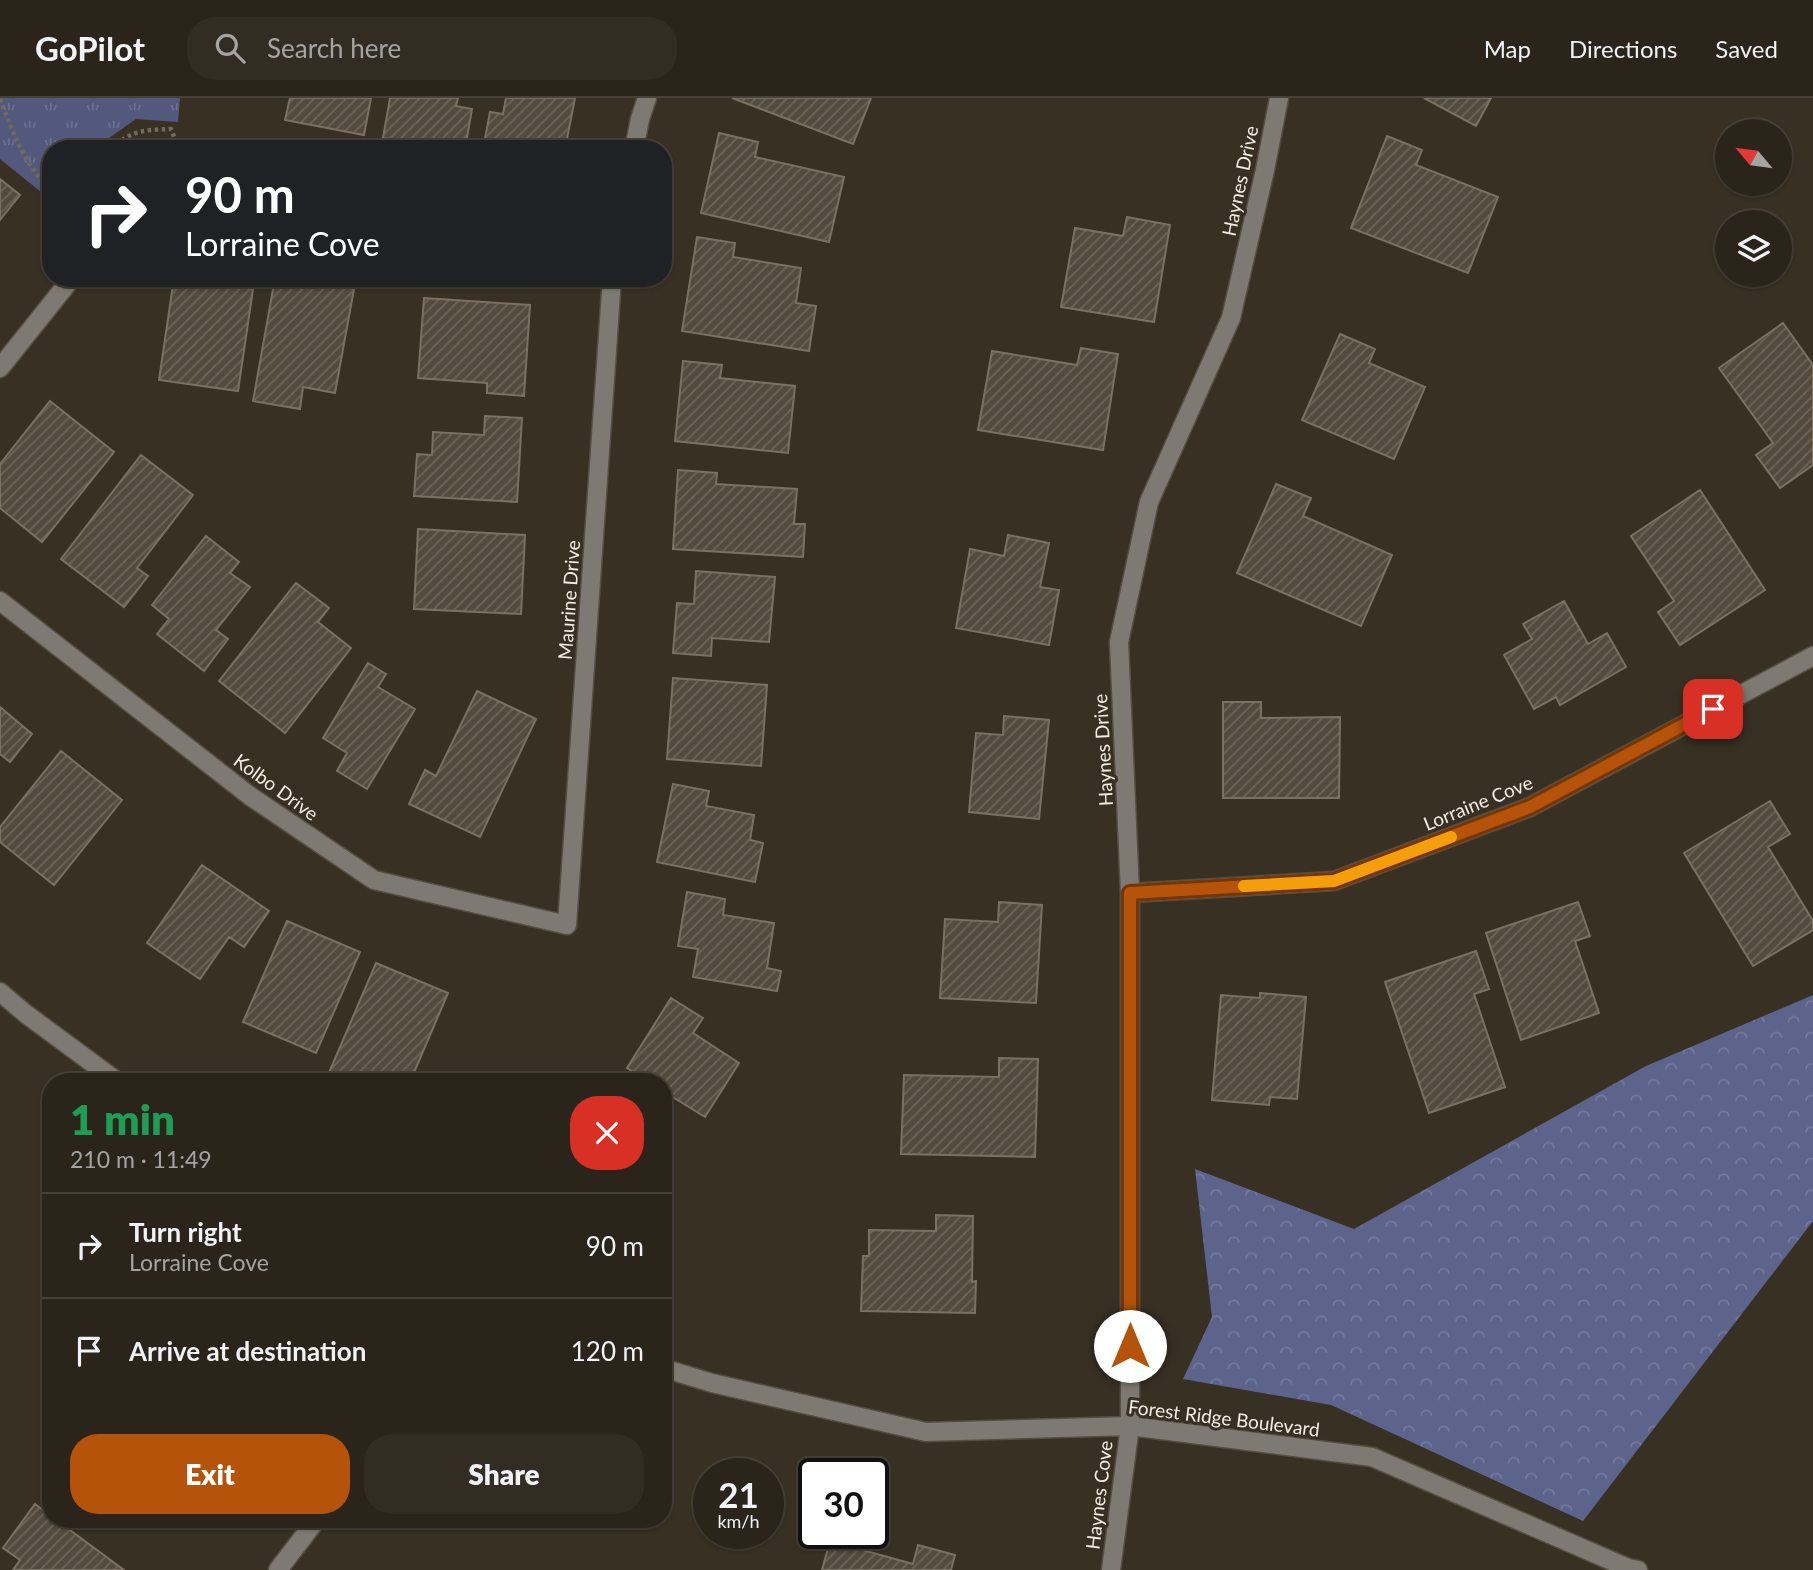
<!DOCTYPE html>
<meta charset="utf-8">
<style>
:root{--surface:#2a241a;--page:#322c23;--text:#f1f3f6;--muted:#a5a4a2;--line:#464139;--accent:#b45309}
body{margin:0;font-family:Lato,sans-serif;background:var(--page);color:var(--text);height:100vh;display:flex;flex-direction:column;font-size:26px;white-space:nowrap}
*{box-sizing:border-box;margin:0}
p{font-size:23px;color:var(--muted)}
.icon{flex:none;width:38px;height:38px;fill:none;stroke:currentColor;stroke-width:2;stroke-linecap:round;stroke-linejoin:round}
.map{position:relative;flex:1;overflow:hidden}
.drawer{position:absolute;left:42px;top:975px;width:630px;height:455px;display:flex;flex-direction:column;background:var(--surface);border-radius:28px;box-shadow:0 2px 5px #0004,0 0 0 2px var(--line)}
.drawer>*{flex:none}
.top-card{position:absolute;left:42px;top:42px;width:630px;height:147px;border-radius:28px;box-shadow:0 2px 5px #0004,0 0 0 2px var(--line);background:#202124;color:#fff;overflow:hidden}
.needle{width:46px;rotate:299deg}
.tools{position:absolute;left:1715px;top:21px;display:grid;gap:14px}
.tools a{display:grid;place-items:center;width:77px;height:77px;border-radius:50%;background:var(--surface);box-shadow:0 2px 5px #0004,0 0 0 2px var(--line);font-size:35px}
.speed{position:absolute;left:693px;top:1360px;display:flex;gap:14px;font-size:35px;font-weight:700;text-align:center}
.speed>*{display:grid;place-content:center;width:91px;height:91px;border-radius:50%;background:var(--surface);box-shadow:0 2px 5px #0004,0 0 0 2px var(--line);line-height:1}
.speed small{font-size:18px;font-weight:400}
.speed .limit{border:4px solid #111;border-radius:10px;background:#fff;color:#111}
.pin{position:absolute;display:grid;place-items:center;width:60px;height:60px;color:#fff;margin:-30px;border-radius:14px;box-shadow:0 4px 10px #0006}
.me{position:absolute;width:77px;margin:-38px;rotate:0deg;stroke-linejoin:round;filter:drop-shadow(0 0 5px #0008)}
.turn{display:flex;align-items:center;gap:24px;height:147px;padding:0 28px;font-size:32px}
.turn .icon{width:91px;height:91px;stroke-width:2.5}
.turn b{display:block;font-size:49px;line-height:60px}
.round{display:grid;place-items:center;flex:none;width:74px;height:74px;border-radius:28px;background:var(--page)}
.head{display:flex;align-items:center;justify-content:space-between;height:119px;padding:0 28px}
h1{font-size:42px;font-weight:800;line-height:52px;color:#1e9e55}
.button{display:flex;gap:14px;margin-top:auto;padding:14px 28px}
.button a{flex:1;height:80px;border-radius:28px;background:var(--accent);color:#fff;font-size:28px;font-weight:800;line-height:80px;text-align:center}
.button a+a{background:var(--page);color:var(--text)}
ul{padding:0;list-style:none}
li{display:flex;align-items:center;gap:21px;height:105px;padding:0 28px;border-top:2px solid var(--line)}
li div{flex:1}
li b{display:block;font-size:26px}
li em{font-style:normal}
header{display:flex;align-items:center;gap:42px;box-sizing:border-box;height:98px;padding:0 35px;background:var(--surface);border-bottom:2px solid var(--line)}
header strong{font-size:33px}
nav{display:flex;gap:38px;margin-inline-start:auto;font-size:24px}
.search{width:490px;height:63px;background:var(--page);display:flex;align-items:center;gap:18px;box-sizing:border-box;padding:0 24px;border-radius:28px;color:var(--muted);font-size:26px}
.map>svg:first-child{display:block}
.forest{fill:url(#forest-crowns)}
.park{fill:url(#park-tufts)}
.building{fill:url(#building-hatch);stroke:#7a7163;stroke-width:2}
.lines{fill:none;stroke-linecap:round;stroke-linejoin:round}
.minor-casing{stroke:#564e42;stroke-width:21}
.path{stroke:#716a5e;stroke-width:4.5;stroke-dasharray:3.5 3.5;stroke-linecap:butt}
.minor{stroke:#7e7a73;stroke-width:18}
.route-casing{stroke:#753606;stroke-width:18}
.route{stroke:#b45309;stroke-width:12}
.slow{stroke:#f59e0b;stroke-width:12}
.labels{text-anchor:middle;stroke-width:6;stroke-linejoin:round;paint-order:stroke}
.street-label{font-size:19px;fill:#f2ede5;stroke:#383023}
</style>
<header>
<strong>GoPilot</strong>
<div class="search"><svg class="icon" aria-label="search" viewBox="0 0 24 24"><circle cx="10" cy="10" r="6"/><path d="M15 15l6 6"/></svg>Search here</div>
<nav><a>Map</a><a>Directions</a><a>Saved</a></nav>
</header>
<div class="map">
<svg width="1813" height="1472" viewBox="0 0 1813 1472">
<defs>
<pattern id="forest-crowns" width="20" height="18" patternUnits="userSpaceOnUse" patternTransform="scale(1.75)"><rect width="20" height="18" fill="#5c648c"/><path d="M2 6a3 3 0 1 1 6 0M12 15a3 3 0 1 1 6 0" fill="none" stroke="#747a9c"/></pattern>
<pattern id="park-tufts" width="24" height="20" patternUnits="userSpaceOnUse" patternTransform="scale(1.75)"><rect width="24" height="20" fill="#52597d"/><path d="M3 7l-1-3M5 7V3M7 7l1-3M15 17l-1-3M17 17v-4M19 17l1-3" fill="none" stroke="#6b718f"/></pattern>
<pattern id="building-hatch" width="6" height="6" patternUnits="userSpaceOnUse" patternTransform="scale(1.75)"><rect width="6" height="6" fill="#534b3d"/><path d="M-1 1l2-2M0 6l6-6M5 7l2-2" fill="none" stroke="#6c6559"/></pattern>
</defs>
<rect width="100%" height="100%" fill="#383023"/>
<path class="forest" d="M1813 897V1123L1583 1423 1331 1307 1183 1281 1212 1219 1195 1071 1354 1131 1646 968Z"/>
<path class="park" d="M0 0H180L178 24 136 21 109 40 101 51H51V102L0 61Z"/>
<path class="building" d="M290 0H371L364 37 285 22Z
M390 0H458L456 8 472 11 465 51H447L383 40Z
M506 0H575L565 51H483L490 14 503 16Z
M732 0H871L853 46Z
M1424 0H1491L1476 28Z
M719 35 758 44 755 59 844 79 829 144 701 115Z
M1387 38 1422 52 1416 67 1498 99 1468 175 1351 130Z
M0 81 20 97 0 122Z
M1127 119 1170 127 1154 224 1061 209 1075 130 1123 138Z
M697 139 735 145 733 159 801 170 796 205 816 208 809 253 682 233Z
M174 180 253 191 238 293 159 282Z
M275 180H295L354 191 335 295 303 289 300 311 253 303Z
M424 200 530 207 524 298 487 295V285L418 280Z
M1783 225 1813 267V367L1780 390 1756 357 1773 345 1719 270Z
M1340 236 1375 251 1369 265 1425 289 1394 361 1302 322Z
M1081 250 1118 256 1103 352 978 332 992 253 1077 267Z
M683 263 722 267 720 280 795 288 788 355 675 343Z
M50 303 114 354 42 444 0 410V366Z
M485 318 522 320 517 404 414 398 417 356 432 357 433 334 484 337Z
M141 357 193 397 137 470 148 478 124 509 61 461Z
M678 372 717 375 716 386 797 391 794 426H805L803 459 673 451Z
M1276 386 1311 400 1303 418 1392 457 1361 528 1237 475Z
M1700 392 1765 492 1680 547 1658 514 1674 503 1631 438Z
M418 431 525 437 521 516 414 511Z
M1008 437 1049 445 1040 489 1059 492 1049 547 956 530 970 451 1004 458Z
M206 438 239 464 230 475 250 489 216 532 228 541 204 573 157 536 169 521 152 507Z
M696 473 775 479 769 544 712 540 711 558 673 555 677 505 694 506Z
M296 485 329 510 318 524 351 550 285 635 219 583Z
M1564 503 1588 546 1607 535 1626 569 1560 607 1556 599 1534 611 1504 557 1532 541 1523 526Z
M368 565 386 576 378 589 415 611 367 691 337 673 347 655 323 640Z
M673 580 767 587 761 668 667 661Z
M477 593 536 621 480 739 409 706 425 672 436 678Z
M1223 604H1261V620L1340 619 1339 700H1223Z
M0 609 32 636 10 664 0 656Z
M1004 618 1049 622 1039 721 969 714 976 635 1003 637Z
M61 653 122 702 54 787 0 744V729Z
M673 686 709 693 706 708 754 717 750 742 763 745 755 784 657 764Z
M1770 703 1790 736 1768 749 1813 823V832L1753 868 1684 755Z
M202 767 269 813 244 849 229 839 200 881 147 845Z
M687 794 725 801 723 817 774 825 767 870 781 873 777 893 693 879 698 851 678 848Z
M999 804 1042 807 1036 905 940 900 945 821 998 824Z
M1578 804 1590 838 1575 843 1599 915 1521 942 1486 835Z
M287 823 360 854 316 955 243 924Z
M1476 853 1489 891 1474 896 1505 989 1429 1015 1385 884Z
M376 865 448 895 410 984H325Z
M1260 895 1306 899 1297 1001 1270 999 1269 1007 1212 1002 1221 897 1260 900Z
M671 900 703 920 693 935 739 965 705 1019 663 993V984H648L627 970Z
M999 960 1038 961 1035 1059 901 1056 904 977 999 979Z
M936 1117 973 1118 972 1184 976 1183 975 1215 861 1213 863 1158H869V1132L936 1133Z
M35 1406 51 1418V1421H55L124 1472H13L20 1462 3 1450Z
M830 1443 913 1466 918 1447 955 1457 951 1472H822Z"/>
<g class="lines">
<g class="minor-casing">
<path id="minor" d="M634 51 640 21 647 0
M0 270 72 180
M0 503 250 698 374 782 567 827 612 180
M1130 795 1334 783 1530 709 1813 558
M0 894 26 916 118 984
M663 1270 712 1285 926 1334 1130 1328 1372 1359 1628 1470 1638 1472
M278 1472 317 1421
M1111 1472 1130 1328V795L1119 544 1149 404 1231 220 1265 72 1279 0"/>
</g>
<path class="path" d="M0 1C13 34 24 67 51 91
M111 51C131 32 145 32 171 31L179 51"/>
<use href="#minor" class="minor"/>
</g>
<g class="lines">
<g class="route-casing">
<path id="route" d="M1130 1248V795L1334 783 1530 709 1713 611"/>
</g>
<use href="#route" class="route"/>
<path class="slow" d="M1244 788 1334 783 1451 739"/>
</g>
<g class="labels">
<g class="street-label">
<text transform="translate(1240 83) rotate(-78)" y="7">Haynes Drive</text>
<text transform="translate(569 502) rotate(-86)" y="7">Maurine Drive</text>
<text transform="translate(1103 652) rotate(-93)" y="7">Haynes Drive</text>
<text transform="translate(276 689) rotate(36)" y="7">Kolbo Drive</text>
<text transform="translate(1478 705) rotate(-22)" y="7">Lorraine Cove</text>
<text transform="translate(1224 1320) rotate(7)" y="7">Forest Ridge Boulevard</text>
<text transform="translate(1099 1397) rotate(-83)" y="7">Haynes Cove</text>
</g>
</g>
</svg>
<div class="tools">
<a><svg class="needle" viewBox="-14 -14 28 28"><path d="M0-13l5 13h-10z" fill="#e53935"/><path d="M0 13l5-13h-10z" fill="#a5a4a2"/></svg></a>
<a><svg class="icon" aria-label="layers" viewBox="0 0 24 24"><path d="M12 4l9 5-9 5-9-5zM3 14l9 5 9-5"/></svg></a>
</div>
<div class="speed"><div>21<small>km/h</small></div><div class="limit">30</div></div>
<div class="pin" style="left:1713px;top:611px;background:#d93025"><svg class="icon" aria-label="arrive" viewBox="0 0 24 24"><path d="M6 21V4h12l-3 4 3 4H6"/></svg></div>
<svg class="me" style="left:1130px;top:1248px" viewBox="-20 -20 40 40"><circle r="19" fill="#fff"/><path d="M0-13L10 11 0 6-10 11z" fill="#b45309"/></svg>
<div class="top-card">
<div class="turn"><svg class="icon" aria-label="right" viewBox="0 0 24 24"><path d="M7 20v-9h11M14 6l5 5-5 5"/></svg><div><b>90 m</b>Lorraine Cove</div></div>
</div>
<section class="drawer">
<div class="head"><div><h1>1 min</h1><p>210 m · 11:49</p></div><a class="round" style="background:#d93025;color:#fff"><svg class="icon" aria-label="close" viewBox="0 0 24 24"><path d="M6 6l12 12M18 6L6 18"/></svg></a></div>
<ul>
<li><svg class="icon" aria-label="right" viewBox="0 0 24 24"><path d="M7 20v-9h11M14 6l5 5-5 5"/></svg><div><b>Turn right</b><p>Lorraine Cove</p></div><em>90 m</em></li>
<li><svg class="icon" aria-label="arrive" viewBox="0 0 24 24"><path d="M6 21V4h12l-3 4 3 4H6"/></svg><div><b>Arrive at destination</b></div><em>120 m</em></li>
</ul>
<div class="button"><a>Exit</a><a>Share</a></div>
</section>
</div>
